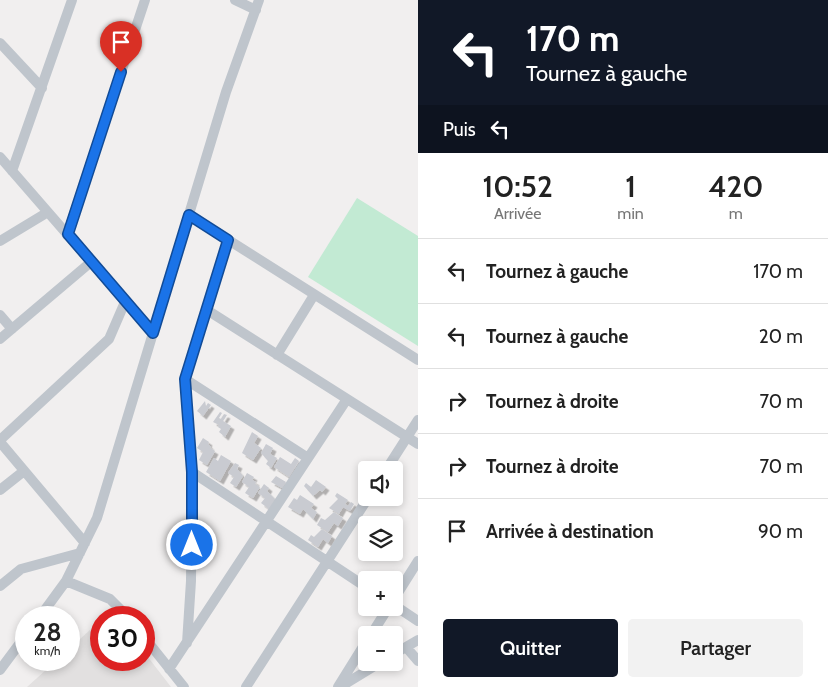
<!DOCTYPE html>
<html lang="fr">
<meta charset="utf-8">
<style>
:root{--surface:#fff;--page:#f2f2f2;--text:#222;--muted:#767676;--line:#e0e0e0;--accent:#111827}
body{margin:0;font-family:Cabin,sans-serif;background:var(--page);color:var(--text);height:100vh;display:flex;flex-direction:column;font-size:19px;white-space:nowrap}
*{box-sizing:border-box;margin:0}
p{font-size:16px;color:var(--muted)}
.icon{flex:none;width:28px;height:28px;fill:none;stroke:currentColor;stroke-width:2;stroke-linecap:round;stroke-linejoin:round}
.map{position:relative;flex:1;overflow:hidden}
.side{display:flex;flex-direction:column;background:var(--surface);width:410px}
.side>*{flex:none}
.banner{background:#111827;color:#fff;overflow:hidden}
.buttons{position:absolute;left:358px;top:461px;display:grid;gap:10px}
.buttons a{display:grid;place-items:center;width:45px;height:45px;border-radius:5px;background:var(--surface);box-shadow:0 2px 8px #0003;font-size:25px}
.speed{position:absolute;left:15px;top:606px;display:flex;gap:10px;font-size:25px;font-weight:700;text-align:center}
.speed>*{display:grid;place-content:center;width:65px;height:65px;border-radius:50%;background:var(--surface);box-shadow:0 2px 8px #0003;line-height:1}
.speed small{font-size:12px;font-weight:400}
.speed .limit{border:8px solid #d22;background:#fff;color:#111}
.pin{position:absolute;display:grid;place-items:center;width:42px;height:42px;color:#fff;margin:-51px -21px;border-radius:50% 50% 50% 0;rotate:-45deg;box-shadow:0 0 5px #0007}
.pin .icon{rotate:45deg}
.me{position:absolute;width:55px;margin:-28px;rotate:0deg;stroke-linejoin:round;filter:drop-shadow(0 0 4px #0008)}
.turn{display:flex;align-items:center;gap:18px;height:105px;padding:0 25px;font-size:22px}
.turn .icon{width:65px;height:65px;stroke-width:2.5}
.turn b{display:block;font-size:35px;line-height:42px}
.then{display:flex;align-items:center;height:48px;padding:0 25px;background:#0003;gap:10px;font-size:19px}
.eta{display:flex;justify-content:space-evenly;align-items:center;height:85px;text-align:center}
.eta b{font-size:30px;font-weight:600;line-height:35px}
.action{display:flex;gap:10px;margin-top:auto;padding:10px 25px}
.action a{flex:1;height:58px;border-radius:5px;background:var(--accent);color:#fff;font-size:20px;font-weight:600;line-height:58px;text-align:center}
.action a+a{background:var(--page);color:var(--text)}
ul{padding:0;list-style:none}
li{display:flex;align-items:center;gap:15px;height:65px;padding:0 25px;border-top:1px solid var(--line)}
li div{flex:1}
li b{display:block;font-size:19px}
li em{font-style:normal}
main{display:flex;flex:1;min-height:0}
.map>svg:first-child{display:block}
.education{fill:#e2e0e0}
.green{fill:#c2ead3}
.building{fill:#c9cbd1;filter:url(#shadow)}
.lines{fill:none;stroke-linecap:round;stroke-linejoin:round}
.street{stroke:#bfc5cc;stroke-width:10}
.route-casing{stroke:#114b97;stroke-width:12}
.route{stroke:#1a73e8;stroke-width:9}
</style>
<main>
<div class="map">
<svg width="418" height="687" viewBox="0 0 418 687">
<defs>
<filter id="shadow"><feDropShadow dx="3.5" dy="3.5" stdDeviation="0" flood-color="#0004"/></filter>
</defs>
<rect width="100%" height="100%" fill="#f1efef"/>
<path class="education" d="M101 620V660H144V652L171 687H27L57 660H69V649Z"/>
<path class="green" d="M357 198 418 236V346L308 277Z"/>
<path class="building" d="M205 401 206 406 208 403 211 405 203 416 197 411Z
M220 412 222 413 219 418 221 419 224 414 227 415 223 421 231 426 225 437 219 432 221 429 218 427 219 425 213 422Z
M252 432 258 436 254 443 261 448 253 460 242 453Z
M203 438 209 442 208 444 211 447 210 448 215 451 207 465 199 460 203 452 197 448Z
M266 444 273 448 270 454 277 458 271 468 266 464 268 461 261 453Z
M221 455 231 461 220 481 206 472 214 458 218 461Z
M280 457 291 464 295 458 299 461 289 477 274 467Z
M235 463 239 465 237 469 243 476 236 487 230 483 234 477 228 473Z
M247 473 254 477 252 480 256 482 255 484 260 487 253 498 245 493 249 487 242 482Z
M276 476 286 482 282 488 271 482Z
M316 480 326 487 322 492 320 490 313 496 304 486 306 483 311 487Z
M264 484 269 488 267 491 275 499 269 509 261 503 265 498 258 493Z
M337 493 348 500 345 504 348 506 351 502 354 504 350 511 343 507 339 514 329 508 338 499 335 496Z
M300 495 314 504 311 508 317 512 313 519 303 509 300 514 288 507 294 498 297 500Z
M334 512 343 518 338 526 334 523 328 532 317 525 321 518 325 520Z
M322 529 332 536 328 543 323 539 318 547 308 540 311 535 314 537Z"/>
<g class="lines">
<path class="street" d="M235 0 256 10
M0 43 42 88
M0 157 153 333
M12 171 72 0
M189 215 418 360
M67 235 145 0
M0 241 48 212
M207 310 418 444
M0 315 12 329
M0 339 91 262
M277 355 314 295
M185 379 308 458
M0 440 109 339 125 302
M0 442 85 543
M386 470 418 420
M192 472 366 587
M0 490 24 471
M66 581 110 599 129 618
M0 586 21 569 80 553
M394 599 418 561
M394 605 418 621
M39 618 66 581 97 518 226 92 259 0
M371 635 388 608
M144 637 184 687
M187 643 191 581 192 472 185 379 228 240
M406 647 418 661
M394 654 418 640
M169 669 347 399
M0 670 26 635
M246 687 368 498
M338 687 366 642
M340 687 381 662"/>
</g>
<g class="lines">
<g class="route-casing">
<path id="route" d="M121 72 68 234 153 333 189 215 228 240 185 379 192 472V545"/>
</g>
<use href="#route" class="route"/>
</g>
</svg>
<div class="buttons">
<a><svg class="icon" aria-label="sound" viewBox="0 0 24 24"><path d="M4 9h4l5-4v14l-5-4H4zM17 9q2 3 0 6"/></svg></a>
<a><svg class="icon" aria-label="layers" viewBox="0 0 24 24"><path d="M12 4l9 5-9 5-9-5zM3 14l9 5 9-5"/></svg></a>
<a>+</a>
<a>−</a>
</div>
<div class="speed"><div>28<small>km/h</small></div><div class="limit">30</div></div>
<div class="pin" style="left:121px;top:72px;background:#d93025"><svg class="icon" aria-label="arrive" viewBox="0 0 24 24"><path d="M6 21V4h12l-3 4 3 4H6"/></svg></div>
<svg class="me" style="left:192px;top:545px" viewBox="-20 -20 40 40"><circle r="17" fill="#1a73e8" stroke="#fff" stroke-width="3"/><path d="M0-11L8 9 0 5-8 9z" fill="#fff"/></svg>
</div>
<section class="side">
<div class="banner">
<div class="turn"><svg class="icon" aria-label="left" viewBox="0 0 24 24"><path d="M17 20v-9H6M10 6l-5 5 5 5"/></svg><div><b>170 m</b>Tournez à gauche</div></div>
<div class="then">Puis<svg class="icon" aria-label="left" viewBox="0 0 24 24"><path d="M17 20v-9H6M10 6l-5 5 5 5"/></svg></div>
</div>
<div class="eta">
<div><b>10:52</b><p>Arrivée</p></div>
<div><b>1</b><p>min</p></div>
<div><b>420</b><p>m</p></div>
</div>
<ul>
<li><svg class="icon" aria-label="left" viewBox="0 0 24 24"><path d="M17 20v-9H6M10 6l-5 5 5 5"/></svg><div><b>Tournez à gauche</b></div><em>170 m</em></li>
<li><svg class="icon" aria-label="left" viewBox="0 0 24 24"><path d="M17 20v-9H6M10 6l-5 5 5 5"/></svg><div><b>Tournez à gauche</b></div><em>20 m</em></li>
<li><svg class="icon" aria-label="right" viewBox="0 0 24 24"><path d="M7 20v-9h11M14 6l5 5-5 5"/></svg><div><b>Tournez à droite</b></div><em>70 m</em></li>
<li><svg class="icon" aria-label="right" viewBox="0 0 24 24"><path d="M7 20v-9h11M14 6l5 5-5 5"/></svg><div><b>Tournez à droite</b></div><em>70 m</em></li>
<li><svg class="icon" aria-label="arrive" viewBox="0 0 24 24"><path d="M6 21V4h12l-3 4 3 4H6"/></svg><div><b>Arrivée à destination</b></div><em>90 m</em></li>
</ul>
<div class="action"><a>Quitter</a><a>Partager</a></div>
</section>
</main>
